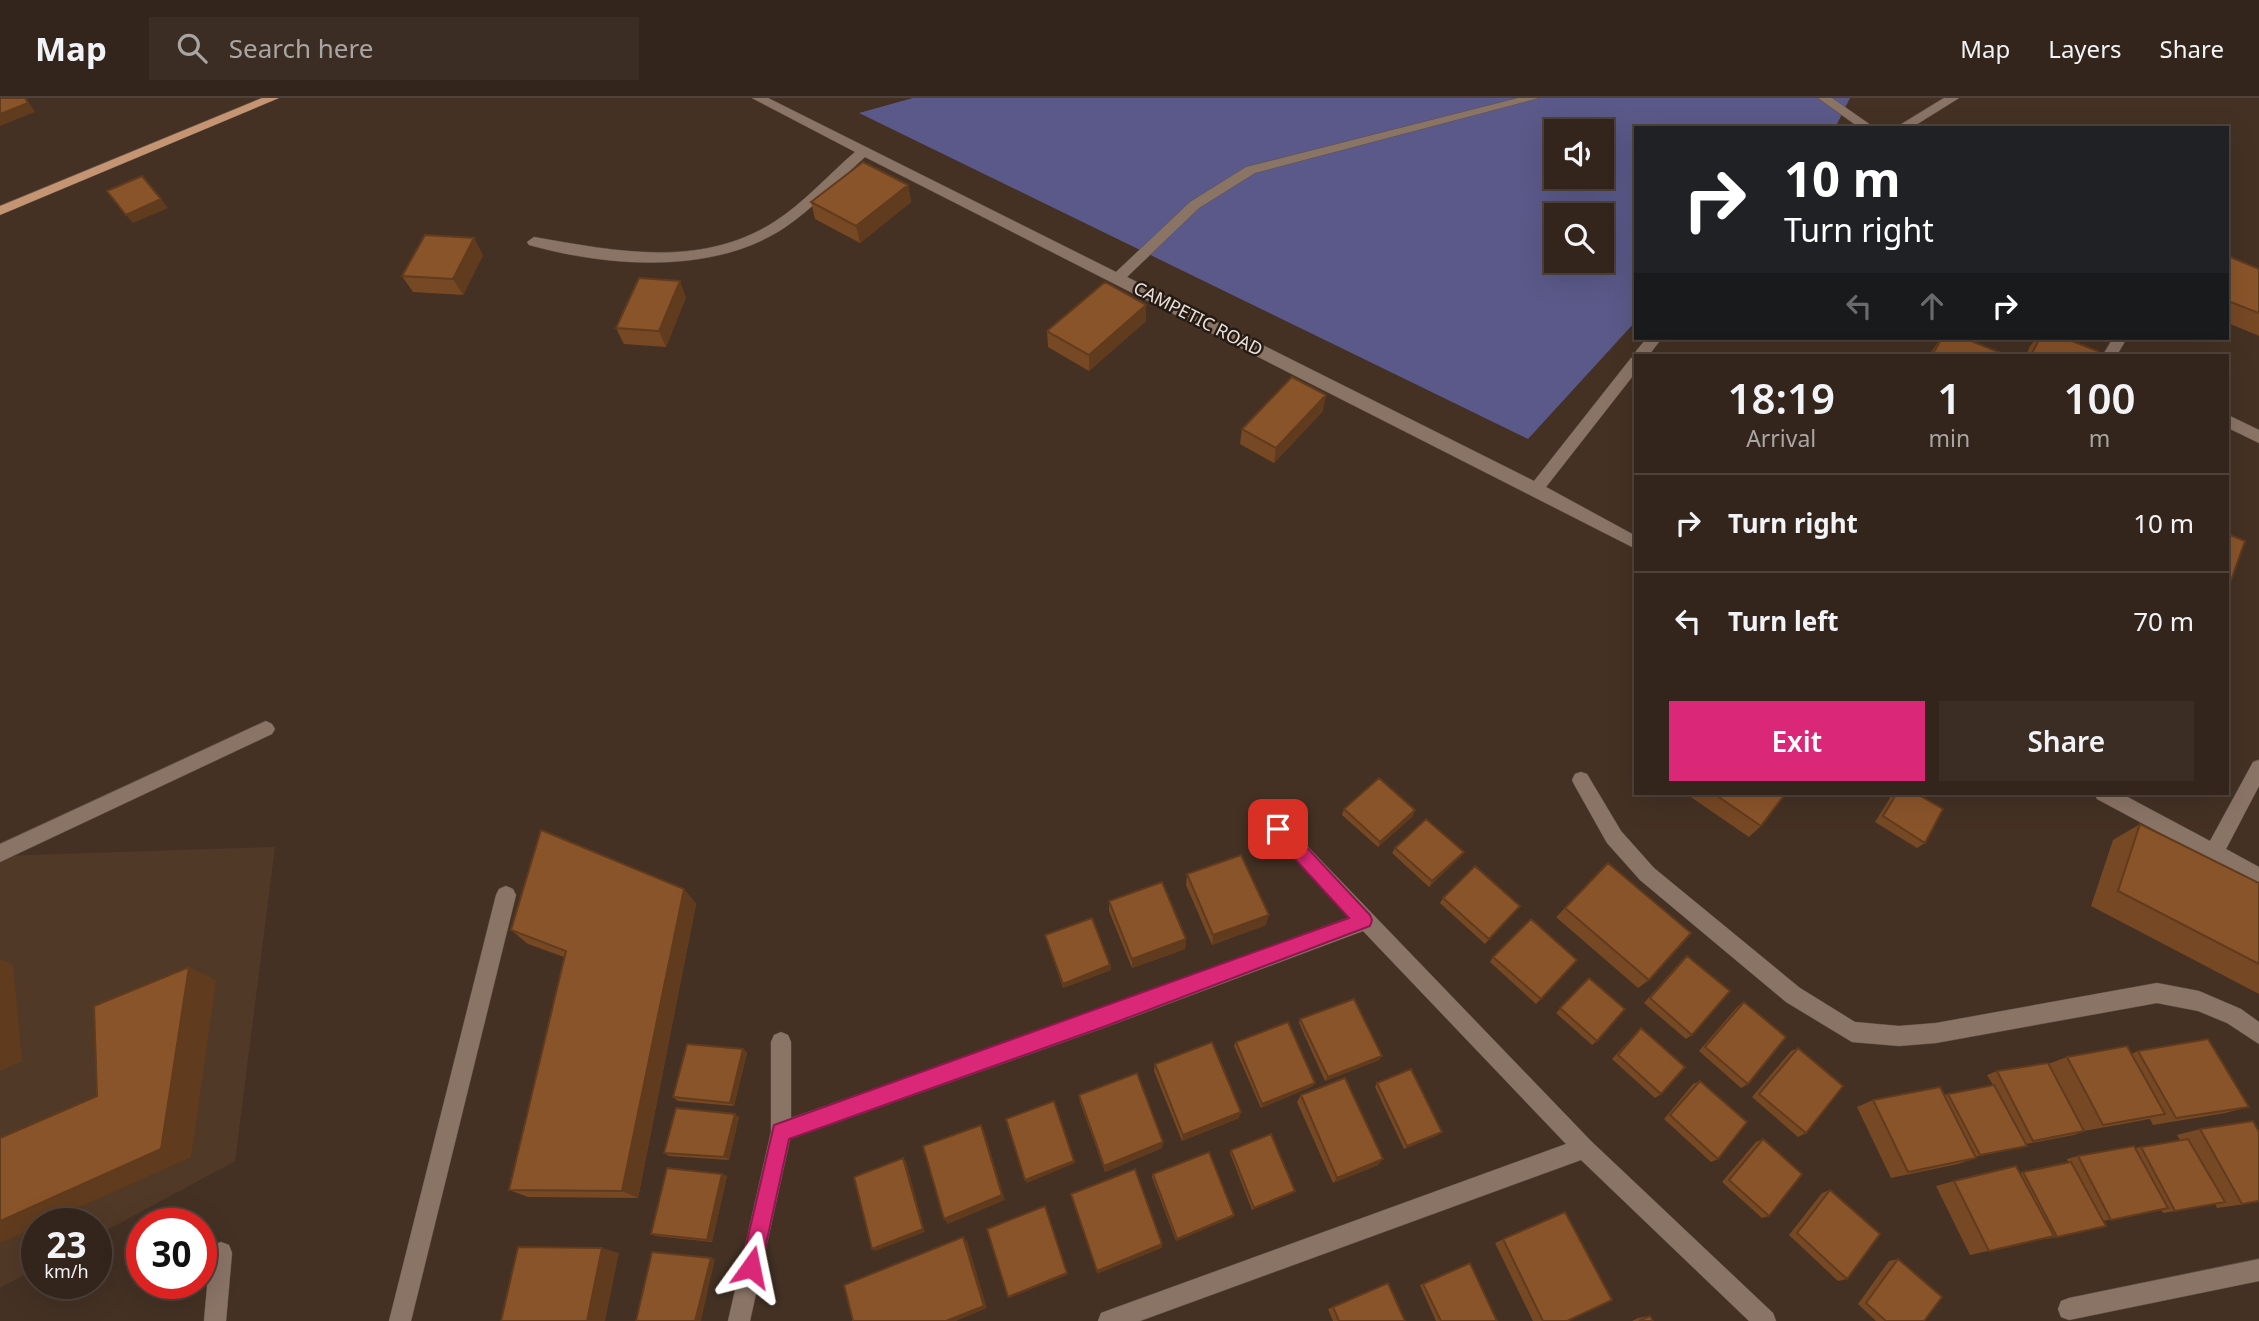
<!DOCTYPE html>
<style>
:root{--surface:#33251b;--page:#3b2d24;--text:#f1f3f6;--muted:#a9a5a3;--line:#4e423a;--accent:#db2777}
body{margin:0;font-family:"Noto Sans",sans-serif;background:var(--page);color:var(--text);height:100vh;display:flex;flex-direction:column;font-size:26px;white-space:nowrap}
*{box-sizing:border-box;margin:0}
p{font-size:23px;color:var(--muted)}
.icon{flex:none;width:38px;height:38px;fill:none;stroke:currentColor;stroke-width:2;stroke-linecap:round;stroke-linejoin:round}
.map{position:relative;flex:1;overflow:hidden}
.details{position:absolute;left:1634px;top:256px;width:595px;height:441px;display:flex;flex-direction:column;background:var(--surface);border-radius:0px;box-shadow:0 7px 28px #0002,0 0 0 2px var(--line)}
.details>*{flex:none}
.banner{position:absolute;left:1634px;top:28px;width:595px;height:214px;border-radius:0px;box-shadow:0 7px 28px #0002,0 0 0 2px var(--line);background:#202124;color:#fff;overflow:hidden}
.fabs{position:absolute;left:1544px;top:21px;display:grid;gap:14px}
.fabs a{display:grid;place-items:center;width:70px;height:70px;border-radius:0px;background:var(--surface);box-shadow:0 7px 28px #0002,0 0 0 2px var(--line);font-size:35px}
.speed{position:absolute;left:21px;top:1110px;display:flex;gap:14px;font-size:35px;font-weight:700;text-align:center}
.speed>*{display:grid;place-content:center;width:91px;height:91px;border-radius:50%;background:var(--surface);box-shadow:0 7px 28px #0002,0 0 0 2px var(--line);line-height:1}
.speed small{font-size:18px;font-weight:400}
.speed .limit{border:10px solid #d22;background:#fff;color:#111}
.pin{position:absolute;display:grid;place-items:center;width:60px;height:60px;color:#fff;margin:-30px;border-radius:14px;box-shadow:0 4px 10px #0006}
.me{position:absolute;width:77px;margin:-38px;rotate:12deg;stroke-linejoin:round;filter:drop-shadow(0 0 5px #0008)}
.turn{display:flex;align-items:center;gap:24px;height:147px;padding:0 35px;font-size:32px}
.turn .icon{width:91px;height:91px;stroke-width:2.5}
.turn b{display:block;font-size:49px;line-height:60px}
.lanes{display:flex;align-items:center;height:66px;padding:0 35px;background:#0003;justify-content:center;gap:35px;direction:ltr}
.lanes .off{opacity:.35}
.eta{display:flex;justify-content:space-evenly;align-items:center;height:119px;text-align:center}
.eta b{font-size:42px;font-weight:600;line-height:49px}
.action{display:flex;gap:14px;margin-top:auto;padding:14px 35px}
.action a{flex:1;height:80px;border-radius:0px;background:var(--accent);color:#fff;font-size:28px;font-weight:600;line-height:80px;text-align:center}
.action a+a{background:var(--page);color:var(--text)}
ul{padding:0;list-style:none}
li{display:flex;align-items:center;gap:21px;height:98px;padding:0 35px;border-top:2px solid var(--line)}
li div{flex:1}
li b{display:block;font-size:26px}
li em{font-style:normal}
header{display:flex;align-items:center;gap:42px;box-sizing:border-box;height:98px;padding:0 35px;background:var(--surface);border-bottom:2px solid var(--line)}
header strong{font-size:33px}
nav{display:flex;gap:38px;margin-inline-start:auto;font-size:24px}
.search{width:490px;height:63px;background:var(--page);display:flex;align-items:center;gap:18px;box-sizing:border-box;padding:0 24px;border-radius:0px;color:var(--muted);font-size:26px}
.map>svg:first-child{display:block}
.built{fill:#513927}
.green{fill:#5a5989;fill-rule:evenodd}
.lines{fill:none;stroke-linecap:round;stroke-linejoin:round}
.minor-casing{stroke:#605045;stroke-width:1}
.major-casing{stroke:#605045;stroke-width:1}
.minor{fill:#8a7466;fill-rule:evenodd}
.major{fill:#c59472;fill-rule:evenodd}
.wall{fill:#774824}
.shaded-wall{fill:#613b1d}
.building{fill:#8a542a;stroke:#613b1d;stroke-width:2}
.route{fill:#db2777;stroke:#8e194d;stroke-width:2}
.labels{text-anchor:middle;stroke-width:5;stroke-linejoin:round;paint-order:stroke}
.street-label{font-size:18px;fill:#ebdfd7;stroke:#241b15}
</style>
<header>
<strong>Map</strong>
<div class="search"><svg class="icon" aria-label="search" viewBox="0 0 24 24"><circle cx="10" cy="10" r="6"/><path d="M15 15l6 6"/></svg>Search here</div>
<nav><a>Map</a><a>Layers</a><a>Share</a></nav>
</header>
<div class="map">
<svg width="2259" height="1223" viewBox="0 0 2259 1223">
<rect width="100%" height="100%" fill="#443124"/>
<path class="built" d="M275 749 235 1063 96 1138V1125H37V1170L0 1190V758Z"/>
<path class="green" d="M913 0H1850L1835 30H1636V223L1528 341 859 15ZM1556 33H1601V79H1556ZM1556 117H1601V163H1556Z"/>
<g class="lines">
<g class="minor-casing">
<path id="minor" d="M752 0H768L1116 174 1190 104 1246 69 1518 0H1539L1255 75 1199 110 1127 179 1534 383 1631 260 1635 259 1636 253 1647 240H1662L1649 257H1636V274L1546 389 1636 438V451L865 59C838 83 814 110 784 130 713 177 608 169 529 147L527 144 534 139C615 153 700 171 774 124 804 105 828 77 855 54Z
M1818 0H1832L1875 30H1860Z
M1944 0H1959L1911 30H1895Z
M2113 240H2127L2117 257H2103Z
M2228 317 2259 332V345L2228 330Z
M266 623 272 626 275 631 272 636 0 764V746Z
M2259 662V688L2226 751 2259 769V788L2097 701 2094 695H2120L2210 743 2253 664Z
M1581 674 1587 676 1621 733 1654 770 1800 890 1855 924 1899 928 1936 925 2157 885 2199 893 2241 911 2259 924V946L2227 925 2198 913 2157 905 1936 945 1899 948 1852 944 1786 904 1640 782 1607 745 1575 688 1572 682 1575 676Z
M1278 723 1285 725 1591 1043 1773 1215 1776 1223H1749L1581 1062 1140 1223H1098L1101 1215 1109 1212 1566 1046 1363 833 1106 929 790 1041 750 1223H728L771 1034V944L774 937 781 934 788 937 791 944V1020L1106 909 1350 819 1271 737 1269 731 1271 725Z
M506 788 513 791 516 797 411 1223H389L496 797 499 791Z
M221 1144 229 1147 232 1155 226 1223H204L210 1155 213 1147Z
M2259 1161V1183L2069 1222 2061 1219 2058 1211 2061 1203 2069 1200Z"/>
</g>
<g class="major-casing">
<path id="major" d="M262 0H279L0 117V108Z"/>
</g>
<use href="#minor" class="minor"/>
<use href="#major" class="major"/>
</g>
<path class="wall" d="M908 87 911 104 860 145 815 121 811 104Z
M483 157 463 197 413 194 402 178Z
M2228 158 2259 171V238L2228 225Z
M686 199 666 249 624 246 616 230Z
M1146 207V223L1089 273 1048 249 1047 233Z
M1941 240H1964L2006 257H1929Z
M2037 240H2064L2096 257H2026L2030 248Z
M1323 313 1274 365 1240 346 1242 331Z
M1685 695H1786L1761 728 1749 739Z
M1893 695H1915L1925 745 1917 750 1875 724Z
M1344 711 1413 718 1378 749 1342 717Z
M2140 726 2259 785V896L2091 808 2113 742Z
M1395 750 1464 754 1460 759 1429 789 1392 755Z
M1187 776 1266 827 1212 847 1186 787Z
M684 791 696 806 638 1100 528 1099 509 1092 564 859 528 846 511 832Z
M1443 800 1520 808 1485 846 1440 805Z
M1109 803 1186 841 1185 851 1132 870 1109 813Z
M1565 810 1649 882 1638 890 1556 819Z
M1045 837 1110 867 1111 872 1063 890Z
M1687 858 1692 937 1686 941 1644 905 1681 863Z
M1493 859 1577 862 1536 906 1490 864Z
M1589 880 1597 943 1592 947 1556 915Z
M1744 904 1748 986 1741 990 1699 953 1738 908Z
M1300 921 1379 962 1325 983 1299 925Z
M1641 930 1661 996 1655 1000 1612 961 1636 935Z
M1236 944 1313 988 1261 1010 1234 948Z
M1798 950 1806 1035 1798 1039 1752 999 1791 953Z
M743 951 747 955 734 1008 678 1003 673 999Z
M2138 953 2249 1009 2225 1015 2153 1027 2150 1021 2084 1033 2074 1037 2026 1046 2027 1048 1975 1059 1976 1060 1958 1066 1891 1080 1857 1009 1873 1002 1944 997 1993 987 1987 977 1997 973 2048 966 2067 959 2131 956Z
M1155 966 1239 1020 1182 1043 1154 973Z
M1700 983 1718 1061 1711 1064 1664 1021 1693 986Z
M1377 985 1442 1034 1438 1037 1404 1051 1375 989Z
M1079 997 1163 1044 1162 1050 1105 1074 1080 1004Z
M1301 997 1378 1067 1333 1085 1297 1004Z
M739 1019 729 1062 669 1058 664 1055Z
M2200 1031 2259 1034V1104L2217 1110 2215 1106 2163 1115 2161 1111 2103 1123 2057 1139 2046 1141V1140L1970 1157 1936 1088 1954 1083 2020 1075 2069 1065 2067 1061 2078 1058 2135 1050 2180 1042 2177 1037Z
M1763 1041 1769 1118 1762 1120 1722 1084 1756 1044Z
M1231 1052 1293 1095 1252 1112 1230 1055Z
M722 1076 727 1078 712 1144 656 1138 651 1136Z
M1153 1076 1233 1119 1176 1143 1152 1079Z
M1830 1092 1847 1181 1838 1183 1789 1137 1822 1095Z
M1565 1114 1567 1223H1533L1495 1145Z
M1898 1161 1924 1223H1876L1858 1206 1889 1163Z
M1470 1165 1497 1223H1436L1420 1187Z
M1333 1209 1405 1223H1333L1328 1211Z
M1650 1218 1653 1223H1632L1638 1220Z"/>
<path class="shaded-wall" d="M25 0H26L35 14 0 28V16Z
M908 87 911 104 860 145 856 128Z
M161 101 168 110 133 125 126 117Z
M474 140 483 157 463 197 453 181Z
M680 183 686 199 666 249 659 233Z
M1146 207V223L1089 273V257Z
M1326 297 1323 313 1274 365 1276 350Z
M1415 712 1413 718 1378 749 1380 744Z
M1464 754 1460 759 1429 789 1432 783Z
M684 791 696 806 638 1100 622 1093Z
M1269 817 1266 827 1212 847 1213 837Z
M1186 841 1185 851 1132 870V861Z
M0 861 13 867 22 963 0 973Z
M1110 867 1111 872 1063 890V886Z
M189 869 216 882 191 1059 44 1125H37V1129L0 1145V1123L161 1051Z
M743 951 747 955 734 1008 730 1005Z
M1382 958 1379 962 1325 983 1328 979Z
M1315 985 1313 988 1261 1010 1262 1006Z
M1241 1014 1239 1020 1182 1043 1183 1037Z
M735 1016 739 1019 729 1062 724 1059Z
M981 1027 984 1033 1005 1102 948 1126 944 1121Z
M1442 1034 1438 1037 1404 1051 1407 1048Z
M1163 1044 1162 1050 1105 1074 1104 1068Z
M903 1060 906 1063 925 1134 875 1153 872 1151Z
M1383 1061 1378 1067 1333 1085 1337 1080Z
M1074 1063 1075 1065 1027 1085 1025 1082Z
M722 1076 727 1078 712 1144 707 1142Z
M1295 1093 1293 1095 1252 1112 1254 1110Z
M1045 1108 1067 1177 1009 1200 1008 1199Z
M1234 1117 1233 1119 1176 1143 1177 1141Z
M963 1139 967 1143 987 1210 956 1223H946Z
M1162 1146V1150L1097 1176V1173Z
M602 1150 619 1155 605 1223H587Z
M711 1160 715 1161 701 1223H695Z"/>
<path class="building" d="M0 0H25L28 5 0 16Z
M863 64 908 87 856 128 811 104Z
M142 78 161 101 126 117 107 93Z
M425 137 474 140 453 181 402 178Z
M2228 158 2259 171V215L2228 203Z
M639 180 680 183 659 233 616 230Z
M1105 184 1146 207 1089 257 1047 233Z
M1942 240H1964L2006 257H1932Z
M2040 240H2064L2098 253 2096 257H2031Z
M1292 279 1326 297 1276 350 1242 331Z
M2228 436 2245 443 2228 491Z
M1379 680 1415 712 1380 744 1344 711Z
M1713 695H1786L1761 728Z
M1897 695H1915L1943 711 1925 745 1883 718Z
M1426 721 1464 754 1432 783 1395 750Z
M2140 726 2259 785V866L2118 793Z
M541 732 684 791 622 1093 509 1092 566 853 511 832Z
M1241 757 1269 817 1213 837 1187 776Z
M1608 765 1691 835 1649 882 1565 810Z
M1475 768 1520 808 1489 841 1443 800Z
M1162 784 1186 841 1132 861 1109 803Z
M1092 820 1110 867 1063 886 1045 837Z
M1531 821 1577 862 1541 901 1493 859Z
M1687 858 1730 893 1692 937 1650 900Z
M189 869 161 1051 0 1123V1040L97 998 94 908Z
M1589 880 1625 911 1597 943 1560 910Z
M1354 901 1382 958 1328 979 1300 921Z
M1744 904 1786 939 1748 986 1705 949Z
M1288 924 1315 985 1262 1006 1236 944Z
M1641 930 1685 969 1661 996 1618 957Z
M2208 941 2249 1009 2176 1020 2138 953Z
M1212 944 1241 1014 1183 1037 1155 966Z
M687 946 743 951 730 1005 673 999Z
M2127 948 2165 1016 2103 1027 2067 959Z
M1798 950 1843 988 1806 1035 1759 996Z
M2048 965 2084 1033 2033 1043 1997 973Z
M1411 971 1442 1034 1407 1048 1377 985Z
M1137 975 1163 1044 1104 1068 1079 997Z
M1345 980 1383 1061 1337 1080 1301 997Z
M1700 983 1747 1024 1718 1061 1670 1017Z
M1994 987 2027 1048 1980 1057 1948 996Z
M1940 989 1976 1060 1908 1074 1873 1002Z
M1054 1003 1074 1063 1025 1082 1006 1021Z
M676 1010 735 1016 724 1059 664 1055Z
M2253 1023 2259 1034V1103L2242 1106 2200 1031Z
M981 1027 1002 1097 944 1121 923 1048Z
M1271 1036 1295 1093 1254 1110 1231 1052Z
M1763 1041 1802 1076 1769 1118 1729 1082Z
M2188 1041 2225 1104 2175 1113 2141 1049Z
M2134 1048 2168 1110 2111 1122 2078 1058Z
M1209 1054 1234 1117 1177 1141 1153 1076Z
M903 1060 923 1131 872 1151 854 1079Z
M2071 1064 2106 1128 2057 1139 2023 1074Z
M2016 1068 2054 1138 1989 1153 1954 1083Z
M667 1070 722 1076 707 1142 651 1136Z
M1135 1071 1162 1146 1097 1173 1071 1096Z
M1830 1092 1880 1136 1847 1181 1797 1135Z
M1045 1108 1067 1175 1008 1199 987 1131Z
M1565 1114 1612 1202 1567 1223H1543L1503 1141Z
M963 1139 984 1208 946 1223H853L844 1187Z
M518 1149 602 1150 587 1223H501Z
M652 1154 711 1160 695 1223H636Z
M1898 1161 1942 1199 1924 1223H1886L1866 1205Z
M1470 1165 1497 1223H1441L1423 1186Z
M1388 1185 1405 1223H1339L1333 1209Z
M1650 1218 1653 1223H1639Z"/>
<path class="route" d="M1278 723 1284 725 1370 817 1372 822 1370 828 1106 928 789 1041 761 1169 758 1176 751 1179 744 1176 741 1169 774 1027 1349 820 1272 736 1269 731 1272 725Z"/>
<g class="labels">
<g class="street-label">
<text transform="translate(1198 221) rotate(27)" y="6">CAMPETIC ROAD</text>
</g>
</g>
</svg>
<div class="fabs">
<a><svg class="icon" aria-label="sound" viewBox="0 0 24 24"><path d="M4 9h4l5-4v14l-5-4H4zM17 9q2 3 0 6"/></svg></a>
<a><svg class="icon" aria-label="search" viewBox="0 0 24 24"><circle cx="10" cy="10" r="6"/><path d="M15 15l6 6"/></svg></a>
</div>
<div class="speed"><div>23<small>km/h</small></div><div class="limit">30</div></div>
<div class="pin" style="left:1278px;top:731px;background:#d93025"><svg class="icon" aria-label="arrive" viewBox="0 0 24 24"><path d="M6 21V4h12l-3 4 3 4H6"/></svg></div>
<svg class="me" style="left:751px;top:1169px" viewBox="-20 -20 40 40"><path d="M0-17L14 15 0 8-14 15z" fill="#db2777" stroke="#fff" stroke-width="4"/></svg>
<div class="banner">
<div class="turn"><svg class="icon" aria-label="right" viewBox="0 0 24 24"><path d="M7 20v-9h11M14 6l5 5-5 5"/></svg><div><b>10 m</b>Turn right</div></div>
<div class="lanes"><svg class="icon off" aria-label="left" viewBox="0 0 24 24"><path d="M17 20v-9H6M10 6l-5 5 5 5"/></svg><svg class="icon off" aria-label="ahead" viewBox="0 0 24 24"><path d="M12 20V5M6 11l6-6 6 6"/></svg><svg class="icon" aria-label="right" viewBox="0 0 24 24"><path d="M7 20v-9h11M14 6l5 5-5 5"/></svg></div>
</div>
<section class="details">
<div class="eta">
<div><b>18:19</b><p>Arrival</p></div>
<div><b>1</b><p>min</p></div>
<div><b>100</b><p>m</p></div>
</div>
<ul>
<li><svg class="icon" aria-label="right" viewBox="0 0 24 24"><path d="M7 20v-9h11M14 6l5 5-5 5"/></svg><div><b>Turn right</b></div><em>10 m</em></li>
<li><svg class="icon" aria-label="left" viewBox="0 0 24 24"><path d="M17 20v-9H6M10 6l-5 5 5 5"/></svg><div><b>Turn left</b></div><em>70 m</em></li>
</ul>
<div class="action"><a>Exit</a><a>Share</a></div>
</section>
</div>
